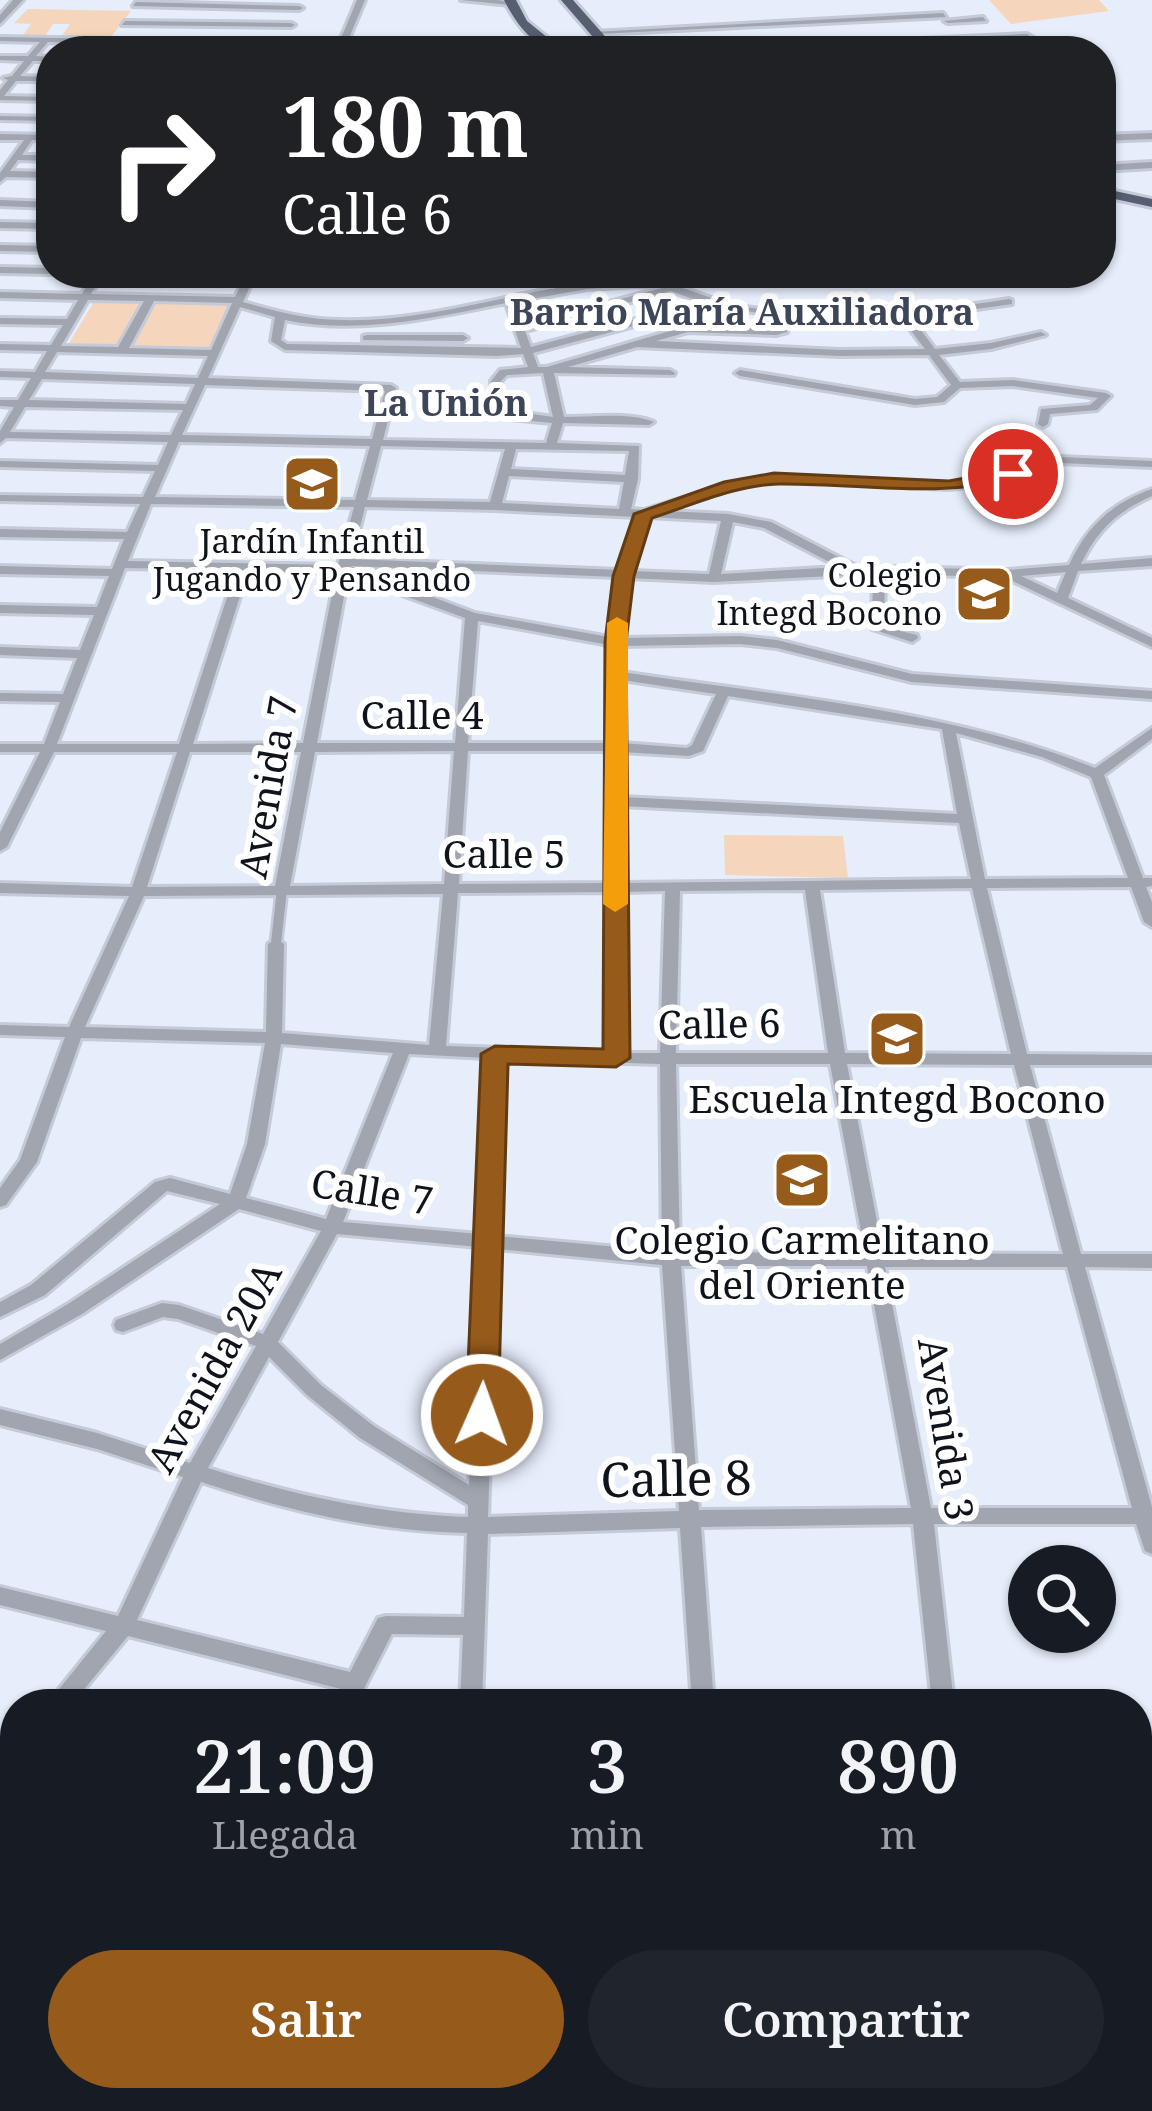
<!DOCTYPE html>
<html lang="es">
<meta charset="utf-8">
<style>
:root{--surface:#171b24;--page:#20242c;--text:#f1f3f6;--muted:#9ea1a6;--accent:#965b1b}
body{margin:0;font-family:"Noto Serif",serif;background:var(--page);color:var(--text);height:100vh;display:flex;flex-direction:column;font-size:45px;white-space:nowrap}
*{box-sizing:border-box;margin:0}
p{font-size:39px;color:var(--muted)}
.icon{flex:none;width:66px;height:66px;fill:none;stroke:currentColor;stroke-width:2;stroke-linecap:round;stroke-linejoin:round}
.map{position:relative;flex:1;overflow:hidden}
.side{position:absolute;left:0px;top:1689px;width:1152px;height:423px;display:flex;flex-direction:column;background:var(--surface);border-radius:48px 48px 0 0;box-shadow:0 3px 9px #0004}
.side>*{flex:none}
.top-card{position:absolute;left:36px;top:36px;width:1080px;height:252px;border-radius:48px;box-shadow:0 3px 9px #0004;background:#202124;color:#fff;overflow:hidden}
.tools{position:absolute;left:1008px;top:1545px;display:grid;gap:24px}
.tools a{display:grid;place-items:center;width:108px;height:108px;border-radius:50%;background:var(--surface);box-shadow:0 3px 9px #0004;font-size:60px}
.pin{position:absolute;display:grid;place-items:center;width:102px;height:102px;color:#fff;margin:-51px;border:6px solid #fff;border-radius:50%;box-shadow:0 3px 12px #0007}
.me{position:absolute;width:132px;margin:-66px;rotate:2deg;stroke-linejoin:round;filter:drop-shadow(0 0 9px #0008)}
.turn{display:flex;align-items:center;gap:42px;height:252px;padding:0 48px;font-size:54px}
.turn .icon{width:156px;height:156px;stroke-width:2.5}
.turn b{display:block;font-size:84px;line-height:102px}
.eta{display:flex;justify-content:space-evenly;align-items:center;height:204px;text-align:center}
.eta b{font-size:72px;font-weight:600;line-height:84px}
.button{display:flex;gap:24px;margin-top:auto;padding:24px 48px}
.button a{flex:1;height:138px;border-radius:72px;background:var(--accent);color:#fff;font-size:48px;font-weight:600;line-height:138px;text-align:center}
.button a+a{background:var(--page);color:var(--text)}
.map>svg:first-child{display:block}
.green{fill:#f5d6bc}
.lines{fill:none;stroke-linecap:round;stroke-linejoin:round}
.pedestrian-casing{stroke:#c4cad7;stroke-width:15}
.minor-casing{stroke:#c4cad7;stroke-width:6}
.tertiary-casing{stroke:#c4cad7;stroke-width:6}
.trunk-casing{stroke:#c4cad7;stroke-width:6}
.pedestrian{stroke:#a0a5af;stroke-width:10}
.minor{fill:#a0a5af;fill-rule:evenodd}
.tertiary{fill:#a0a5af;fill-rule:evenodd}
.trunk{fill:#565e72;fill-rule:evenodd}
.route{fill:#965b1b;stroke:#623b12;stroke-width:3}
.slow{fill:#f59e0b}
.labels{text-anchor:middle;stroke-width:12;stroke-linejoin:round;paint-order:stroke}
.far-poi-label{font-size:33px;fill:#0f131b;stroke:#fff}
.far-neighbourhood-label{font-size:36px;font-weight:bold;fill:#3d4659;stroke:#fff}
.street-label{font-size:39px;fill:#0f131b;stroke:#fff}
.poi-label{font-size:39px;fill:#0f131b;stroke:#fff}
.near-street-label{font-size:48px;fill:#0f131b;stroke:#fff}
</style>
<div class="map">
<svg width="1152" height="2111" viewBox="0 0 1152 2111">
<rect width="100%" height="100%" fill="#e6edfb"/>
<path class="green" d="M989 0H1099L1109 11 1011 24Z
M28 9 131 11 110 38 61 37 70 24H53L45 36 23 35 31 24 14 23Z
M95 300 143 302 118 345 69 343Z
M156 303 232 305 211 348 133 346Z
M724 835 843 836 848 878 725 875Z"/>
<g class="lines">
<g class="pedestrian-casing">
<path id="pedestrian" d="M276 943 282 889"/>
</g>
<g class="minor-casing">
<path id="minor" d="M357 0H365L346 45 342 47 48 42 36 56 51 57V61H33L20 76 51 77V81H16L4 96 51 97V101L0 100V90L8 80 3 78 12 76 24 61 0 60V56H28L40 42 0 41V37L339 43Z
M461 0H498L515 3 511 5Z
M136 2 299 6 303 8 299 10 133 6Z
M943 13 946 17 597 34 593 32Z
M983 17 986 21 948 23 944 21Z
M125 21 291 23 295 25 291 27 122 25Z
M1027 34 1054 51H1014L1039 47 1025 38 759 51H707L711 49Z
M0 116 51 117V121L0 120Z
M1152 133V139L1101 141V135Z
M0 134 51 135V141L32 140 22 155H51V161L18 160 10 171 51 172V178L6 177 0 182V173L24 140H0Z
M1152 162V168L1101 171V165Z
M0 200 51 202V208L0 206Z
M0 222 51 223V229L0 228Z
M0 245 51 246V252L0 251Z
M0 267 51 268V273H54L51 274 0 273Z
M94 273H104L91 294 235 297 244 279 127 276 122 273H256L243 302C275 311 307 320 341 320 442 323 538 280 639 280 676 280 709 301 745 307 835 320 920 313 1009 299L1012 300V304L912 318 935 349 991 343 1041 332 1046 335 991 349 939 355 960 382 1013 380 1106 393 1111 396 1097 410 1050 414 1048 424 1043 427 1038 424 1041 409 1090 405 1098 398 1013 386 960 388 944 402 915 405 740 376 735 373 740 370 915 399 937 397 951 385 929 355 839 356 637 347 568 367 670 370 675 373 674 375 554 373 564 417C593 417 629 412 654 422L649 425 563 423 557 443 639 446 638 479 631 509 644 510 727 484 774 475 949 483 984 479 1031 462 1060 457 1152 461V467L1060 463 1037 467 986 485 949 489 774 481 733 489 665 511 728 514 771 522 856 566 1008 570 1069 565C1087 526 1112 503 1152 489V496C1118 511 1097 530 1081 564L1152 558V566L1078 571 1068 598 1152 638V647L1004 577 885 574 884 627 917 635 918 638 912 642 872 629 873 574 714 582 629 578 622 638 740 636 777 640 912 674 1152 691V699L912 682 777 648 740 644 621 646 622 672C779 696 947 709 1095 768L1152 728V739L1104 775 1143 878H1152V886L1146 887 1152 902V927L1144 922 1131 887 987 888 1027 1054 1152 1055V1065H1030L1081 1254H1152V1268L1085 1267 1152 1507V1554L1145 1551 1136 1524H934L954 1704H932L913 1524 701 1527 714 1704H692L680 1528 488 1534 482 1704H460L463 1635 392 1634 356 1704H334L341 1689 128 1636 72 1704H47L106 1631 0 1605V1587L118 1616 183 1477 97 1449 0 1425V1409L97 1433 190 1463 256 1346 178 1319 163 1317 123 1332 116 1330 114 1325 116 1320 162 1303 179 1305 263 1334 321 1231 239 1209 82 1314 0 1360V1344L68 1304 220 1204 167 1191 45 1295 0 1317V1302L31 1285 155 1182 170 1178 230 1194 247 1144 265 1043 81 1038 37 1162 6 1205 0 1207V1188L20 1160 65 1037 0 1035V1025L69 1027 129 896 0 893V883L132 887 177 752H54L7 847 0 851V832L40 752H0V744H44L60 702 0 701V693L63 694 77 658 0 655V647L80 650 94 615 0 613V605L97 607 109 576 0 574V566L112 569 124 539 0 537V529L127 532 140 504 0 501V495L143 497 155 471 0 467V461L158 465 168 442 6 438 0 443V431L14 407 0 406V400H18L31 378 0 377V371L35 372 47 351 0 350V344L51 345 63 325 0 324V318L67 319 78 300 0 298V292L82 294ZM638 286 662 288 523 325 515 302 587 289ZM671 291 701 302 531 347 525 331ZM88 300 144 301 118 347 61 346ZM154 301 232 303 211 350 129 348ZM506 303 521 348 287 344 281 340 285 320C358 335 433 318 506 303ZM712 305 781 317 778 328 687 326 547 367H538L533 353ZM240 307 275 317 271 341 285 350 497 356 523 354 528 367 500 370 491 381 495 412 511 419 552 423 546 443 383 440 396 388 391 385 208 378ZM790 318 837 321 902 319 925 349 839 350 656 341 688 332 776 335 787 332ZM57 352 208 356 198 378 45 372ZM543 373 553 417 505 410 501 381 507 375ZM42 379 195 384 186 404 29 400ZM205 385 385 391 372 439 182 435ZM25 407 183 410 171 435 10 432ZM179 442 370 446 355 500 155 497ZM381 446 505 449 490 502 367 500ZM516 449 629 451 625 475 511 469ZM509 476 624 482 619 509 502 503ZM151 504 354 507 338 565 128 561ZM365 507 495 510 637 517 619 570 352 559ZM649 517 721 521 709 574 631 571ZM733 522 764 528 839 567 721 574ZM350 566 617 577 609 637 475 613ZM125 568 236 570 179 744H57ZM248 571 336 573 303 743 193 744ZM1066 572 1057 593 1021 576ZM348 575 465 618 455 743H317ZM478 621 609 645 608 743H468ZM622 680 716 694 692 745 687 748 622 743ZM728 696 942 729 957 814 622 797V752L689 756 703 751ZM956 733 1042 757 1091 777 1128 878 985 879ZM454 751 444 884 290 886 315 752ZM468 751H608V883L459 884ZM190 752H301L275 886 147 887ZM623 806 959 823 971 879 623 883ZM972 888 1011 1054 845 1053 820 890ZM805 890 828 1053H676L680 891ZM665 891 660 1053H624L623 892ZM608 892V1052L446 1046 458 893ZM443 894 429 1045 282 1033 284 944 276 939 268 944 266 1032 85 1027 144 896ZM281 1044 393 1053 326 1219 246 1198 265 1144ZM409 1054 487 1058 479 1234 343 1222ZM503 1059 660 1064 662 1251 497 1236ZM676 1064H830L865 1253 680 1252ZM847 1064 1014 1065 1063 1254 883 1253ZM337 1234 479 1247 469 1485 374 1426 321 1385 278 1342ZM497 1249 662 1265 679 1511 488 1517ZM681 1266H867L911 1508 699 1510ZM885 1267H1067L1132 1508H931ZM269 1357 307 1395 360 1438 468 1505V1517C378 1514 293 1495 208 1468ZM201 1482C289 1511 374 1531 467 1533L464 1617 386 1616 378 1618 350 1672 137 1620Z
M367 335H463L468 338 463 341 363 340V336Z
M15 1745C15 1762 19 1776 0 1783V1756L7 1748Z
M0 1821 15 1824V1846L0 1843Z
M1137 1843H1152V1865H1137Z
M15 1993C15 2012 20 2033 0 2041 0 2023 0 2001 15 1993Z
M152 2097H178L173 2111H147Z
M207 2097H270L283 2102 287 2111H224L211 2106Z
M449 2097H475V2111H449Z
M724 2097H750L752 2111H726Z
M985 2097H1011L1013 2111H987Z"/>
</g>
<g class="tertiary-casing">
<path id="tertiary" d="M13 0H23L0 24V15Z"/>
</g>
<g class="trunk-casing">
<path id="trunk" d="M504 0H516L527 21 564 51C535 51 516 24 504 0Z
M561 0H573L618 51H605Z
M1101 188 1152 199V207L1101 196Z"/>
</g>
<use href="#pedestrian" class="pedestrian"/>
<use href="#minor" class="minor"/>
<use href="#tertiary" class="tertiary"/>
<use href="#trunk" class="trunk"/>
</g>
<path class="route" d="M1013 469 1022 474 1019 478C931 499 865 483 778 484 736 485 692 505 652 518L634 576 626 642 630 1058 616 1067 508 1064 498 1415 494 1424 482 1428 471 1424 466 1415 481 1054 495 1046 603 1049 605 642 613 576 634 514 724 482 774 473 949 481Z"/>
<path class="slow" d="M617 617 628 623V904L615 912 603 904 607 623Z"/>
<defs>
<g id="school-square" transform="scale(3)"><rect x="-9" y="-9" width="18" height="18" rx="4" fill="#965b1b" stroke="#fff"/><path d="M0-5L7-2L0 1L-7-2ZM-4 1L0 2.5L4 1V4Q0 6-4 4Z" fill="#fff"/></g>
</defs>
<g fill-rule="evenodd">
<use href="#school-square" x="312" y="484"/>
<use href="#school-square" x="984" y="594"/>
<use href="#school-square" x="897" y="1039"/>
<use href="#school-square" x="802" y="1180"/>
</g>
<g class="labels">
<g class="far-poi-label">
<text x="312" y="553">Jardín Infantil<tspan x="312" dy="38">Jugando y Pensando</tspan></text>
<text x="942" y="587" text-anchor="end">Colegio<tspan x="942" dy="38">Integd Bocono</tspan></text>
</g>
<g class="far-neighbourhood-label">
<text x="742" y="325">Barrio María Auxiliadora</text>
<text x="446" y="416">La Unión</text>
</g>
<g class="street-label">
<text x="422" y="729">Calle 4</text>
<text transform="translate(268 787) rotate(-80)" y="14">Avenida 7</text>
<text x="504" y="868">Calle 5</text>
<text transform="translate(719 1024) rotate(-1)" y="14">Calle 6</text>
<text transform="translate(372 1192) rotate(9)" y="14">Calle 7</text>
<text transform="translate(214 1367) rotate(-61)" y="14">Avenida 20A</text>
<text transform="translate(946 1429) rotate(81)" y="14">Avenida 3</text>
</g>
<g class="poi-label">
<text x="897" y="1113">Escuela Integd Bocono</text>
<text x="802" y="1254">Colegio Carmelitano<tspan x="802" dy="45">del Oriente</tspan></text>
</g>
<g class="near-street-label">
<text transform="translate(676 1479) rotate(-1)" y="17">Calle 8</text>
</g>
</g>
</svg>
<div class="tools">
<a><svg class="icon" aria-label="search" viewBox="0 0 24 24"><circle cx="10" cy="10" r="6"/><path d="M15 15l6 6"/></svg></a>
</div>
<div class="pin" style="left:1013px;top:474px;background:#d93025"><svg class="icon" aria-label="arrive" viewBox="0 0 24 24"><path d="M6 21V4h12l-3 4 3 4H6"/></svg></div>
<svg class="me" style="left:482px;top:1415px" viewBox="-20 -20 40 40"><circle r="17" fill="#965b1b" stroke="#fff" stroke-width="3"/><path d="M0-11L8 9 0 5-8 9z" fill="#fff"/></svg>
<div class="top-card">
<div class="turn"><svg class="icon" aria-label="right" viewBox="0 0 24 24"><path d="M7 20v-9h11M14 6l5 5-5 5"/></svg><div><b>180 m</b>Calle 6</div></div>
</div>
<section class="side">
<div class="eta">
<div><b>21:09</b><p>Llegada</p></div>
<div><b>3</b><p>min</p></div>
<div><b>890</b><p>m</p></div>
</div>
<div class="button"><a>Salir</a><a>Compartir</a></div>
</section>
</div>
